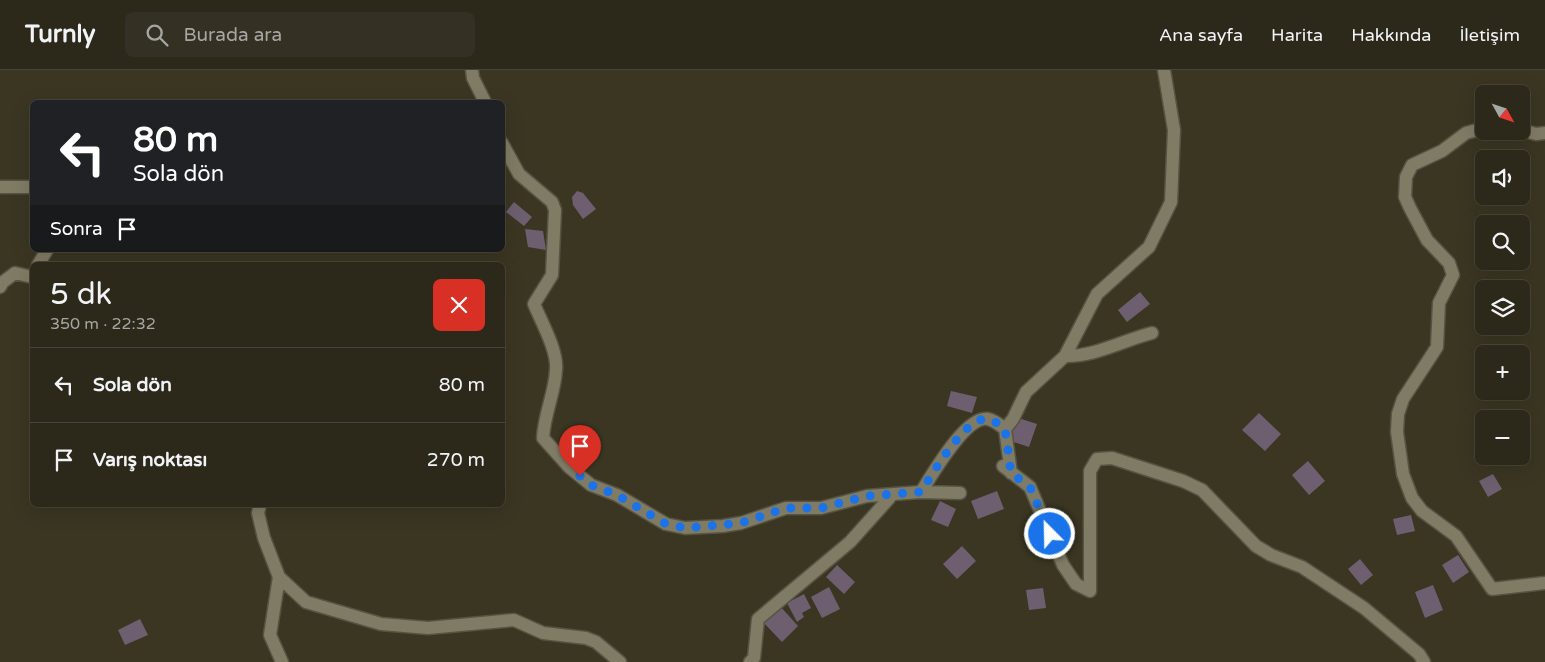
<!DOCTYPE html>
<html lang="tr">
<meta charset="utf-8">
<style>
:root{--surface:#2c281a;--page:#343023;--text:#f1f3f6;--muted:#a6a6a2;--line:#484439}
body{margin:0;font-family:"Varela Round",sans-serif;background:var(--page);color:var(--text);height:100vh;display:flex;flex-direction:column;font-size:19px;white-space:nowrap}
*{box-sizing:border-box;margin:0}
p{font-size:16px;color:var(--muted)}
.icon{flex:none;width:28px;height:28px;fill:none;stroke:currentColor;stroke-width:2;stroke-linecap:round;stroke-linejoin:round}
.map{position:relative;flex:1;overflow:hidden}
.details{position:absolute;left:30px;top:192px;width:475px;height:245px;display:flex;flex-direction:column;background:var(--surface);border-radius:8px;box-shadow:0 5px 20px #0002,0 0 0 1px var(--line)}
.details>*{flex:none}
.hud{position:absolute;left:30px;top:30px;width:475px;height:152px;border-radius:8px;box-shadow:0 5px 20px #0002,0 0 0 1px var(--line);background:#202124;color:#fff;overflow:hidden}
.needle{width:32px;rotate:130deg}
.tools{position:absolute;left:1475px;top:15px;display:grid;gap:10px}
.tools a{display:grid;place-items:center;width:55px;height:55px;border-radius:8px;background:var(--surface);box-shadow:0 5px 20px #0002,0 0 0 1px var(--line);font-size:25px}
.pin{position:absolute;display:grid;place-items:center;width:42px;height:42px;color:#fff;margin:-51px -21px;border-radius:50% 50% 50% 0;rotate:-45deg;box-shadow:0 0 5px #0007}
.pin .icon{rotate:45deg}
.me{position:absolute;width:55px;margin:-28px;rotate:337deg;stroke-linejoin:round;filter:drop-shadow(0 0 4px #0008)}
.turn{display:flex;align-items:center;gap:18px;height:105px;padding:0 20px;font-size:22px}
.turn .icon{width:65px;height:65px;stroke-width:2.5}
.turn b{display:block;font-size:35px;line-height:42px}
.then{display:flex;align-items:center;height:48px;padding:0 20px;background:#0003;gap:10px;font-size:19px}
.round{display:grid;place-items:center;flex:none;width:52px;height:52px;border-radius:8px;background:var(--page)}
.overview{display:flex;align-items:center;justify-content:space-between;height:85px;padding:0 20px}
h1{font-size:30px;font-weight:600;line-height:38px}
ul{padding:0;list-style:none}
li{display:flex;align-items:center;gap:15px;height:75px;padding:0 20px;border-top:1px solid var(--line)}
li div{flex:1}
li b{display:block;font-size:19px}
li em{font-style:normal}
header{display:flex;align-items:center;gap:30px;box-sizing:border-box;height:70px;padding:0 25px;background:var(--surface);border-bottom:1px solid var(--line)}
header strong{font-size:24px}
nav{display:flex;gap:28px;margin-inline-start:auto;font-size:18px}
.search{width:350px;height:45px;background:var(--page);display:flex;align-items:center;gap:12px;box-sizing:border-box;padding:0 18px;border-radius:8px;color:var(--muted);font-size:19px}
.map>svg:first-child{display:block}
.building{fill:#6e5f70}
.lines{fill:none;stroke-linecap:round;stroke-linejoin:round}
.street-casing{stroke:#575342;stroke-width:15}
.street{stroke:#7f7b65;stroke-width:12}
.route{stroke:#1a73e8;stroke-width:9;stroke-dasharray:0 16.2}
</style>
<header>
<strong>Turnly</strong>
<div class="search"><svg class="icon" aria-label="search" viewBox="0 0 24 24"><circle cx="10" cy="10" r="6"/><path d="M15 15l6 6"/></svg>Burada ara</div>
<nav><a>Ana sayfa</a><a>Harita</a><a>Hakkında</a><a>İletişim</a></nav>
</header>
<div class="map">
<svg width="1545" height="592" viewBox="0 0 1545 592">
<rect width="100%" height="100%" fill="#3a3622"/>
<path class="building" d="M577 121 583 123 596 139 583 149 573 135 572 127Z
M514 132 532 147 524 156 506 142Z
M525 159 543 161 546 180 528 177Z
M1140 222 1150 234 1127 252 1118 240Z
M951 321 977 327 972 343 947 336Z
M1259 343 1281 364 1265 381 1242 360Z
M1015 347 1037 354 1029 377 1007 370Z
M1308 391 1325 411 1309 425 1292 405Z
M1493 404 1502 419 1488 427 1479 411Z
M997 421 1004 439 978 449 971 431Z
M940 431 956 439 948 457 931 450Z
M1411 445 1415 461 1397 465 1393 449Z
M962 476 976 491 957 509 943 494Z
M1458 485 1469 502 1453 513 1442 495Z
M1360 489 1373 505 1361 515 1348 499Z
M837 495 855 512 844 524 826 507Z
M1433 515 1443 540 1425 548 1415 522Z
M829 517 840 539 822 548 811 527Z
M1043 518 1046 538 1029 540 1026 520Z
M804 524 811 538 802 543 804 547 797 552 787 533Z
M780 536 798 556 782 572 763 552Z
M140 549 148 565 125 575 118 560Z"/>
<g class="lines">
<g class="street-casing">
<path id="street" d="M472 0 473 8 485 32
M1484 58 1466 63 1442 81 1412 95 1406 107 1405 127 1410 138 1427 170 1449 193 1453 205 1439 233 1437 277 1403 329 1398 344 1397 362 1403 404 1412 428 1422 441 1456 466 1492 519 1545 513
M1521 60 1536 64 1545 63
M502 73 519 104 552 132 555 140 552 205 534 234C541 251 558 281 556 300 555 322 544 345 543 368L569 397 591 415 617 425 666 454 685 458 723 456 741 453 786 438H821L867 426 921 422 960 423
M0 117H32
M38 195 47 180
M0 217 3 212 15 203 32 207
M1065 286C1094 287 1124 270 1152 263
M1003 396 1030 417 1063 495 1076 514 1090 521V401L1097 389 1112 388 1183 411 1202 420 1256 476 1271 485 1302 497 1364 538 1419 584 1424 592
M1011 403 1005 359 1013 349 1026 322 1065 286 1097 224 1149 177 1171 132 1174 60 1164 0
M921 422C932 405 966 345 988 349 993 350 1000 355 1005 359
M260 435 258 443 264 468 279 507 306 532 381 554 428 558 514 550 543 563 586 568 596 572 620 592
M279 507 270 565 282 592
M750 592 754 588 758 549 850 472 893 424"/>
</g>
<use href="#street" class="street"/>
</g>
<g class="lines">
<path class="route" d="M580 406 591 415 617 425 666 454 686 458 741 453 786 438H821L867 426 921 422C932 405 966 345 988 349 993 350 1000 355 1005 359L1011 403 1030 417 1050 464"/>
</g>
</svg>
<div class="tools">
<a><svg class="needle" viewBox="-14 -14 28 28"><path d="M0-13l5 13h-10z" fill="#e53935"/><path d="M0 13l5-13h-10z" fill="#a6a6a2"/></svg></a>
<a><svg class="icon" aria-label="sound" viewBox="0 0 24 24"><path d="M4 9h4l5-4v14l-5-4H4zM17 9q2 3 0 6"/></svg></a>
<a><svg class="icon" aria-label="search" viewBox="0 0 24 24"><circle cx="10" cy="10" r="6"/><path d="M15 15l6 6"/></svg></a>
<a><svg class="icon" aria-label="layers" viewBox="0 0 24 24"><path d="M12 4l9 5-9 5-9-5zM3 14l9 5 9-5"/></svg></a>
<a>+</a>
<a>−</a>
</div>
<div class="pin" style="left:580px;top:406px;background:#d93025"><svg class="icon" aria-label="arrive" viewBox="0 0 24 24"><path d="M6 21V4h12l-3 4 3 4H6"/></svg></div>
<svg class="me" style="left:1050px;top:464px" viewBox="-20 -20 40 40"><circle r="17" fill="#1a73e8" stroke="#fff" stroke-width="3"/><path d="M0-11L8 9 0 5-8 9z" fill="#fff"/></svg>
<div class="hud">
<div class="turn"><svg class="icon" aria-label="left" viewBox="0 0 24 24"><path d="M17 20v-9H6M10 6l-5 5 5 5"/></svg><div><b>80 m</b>Sola dön</div></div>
<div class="then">Sonra<svg class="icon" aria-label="arrive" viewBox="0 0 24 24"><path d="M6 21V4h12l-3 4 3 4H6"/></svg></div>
</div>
<section class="details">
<div class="overview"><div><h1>5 dk</h1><p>350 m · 22:32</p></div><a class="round" style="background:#d93025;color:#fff"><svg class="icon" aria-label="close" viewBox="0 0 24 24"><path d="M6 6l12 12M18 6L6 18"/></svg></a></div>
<ul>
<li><svg class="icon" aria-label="left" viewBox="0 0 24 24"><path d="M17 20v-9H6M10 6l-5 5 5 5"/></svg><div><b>Sola dön</b></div><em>80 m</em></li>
<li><svg class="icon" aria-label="arrive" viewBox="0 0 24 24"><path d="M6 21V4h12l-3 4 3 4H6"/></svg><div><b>Varış noktası</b></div><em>270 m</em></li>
</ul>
</section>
</div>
